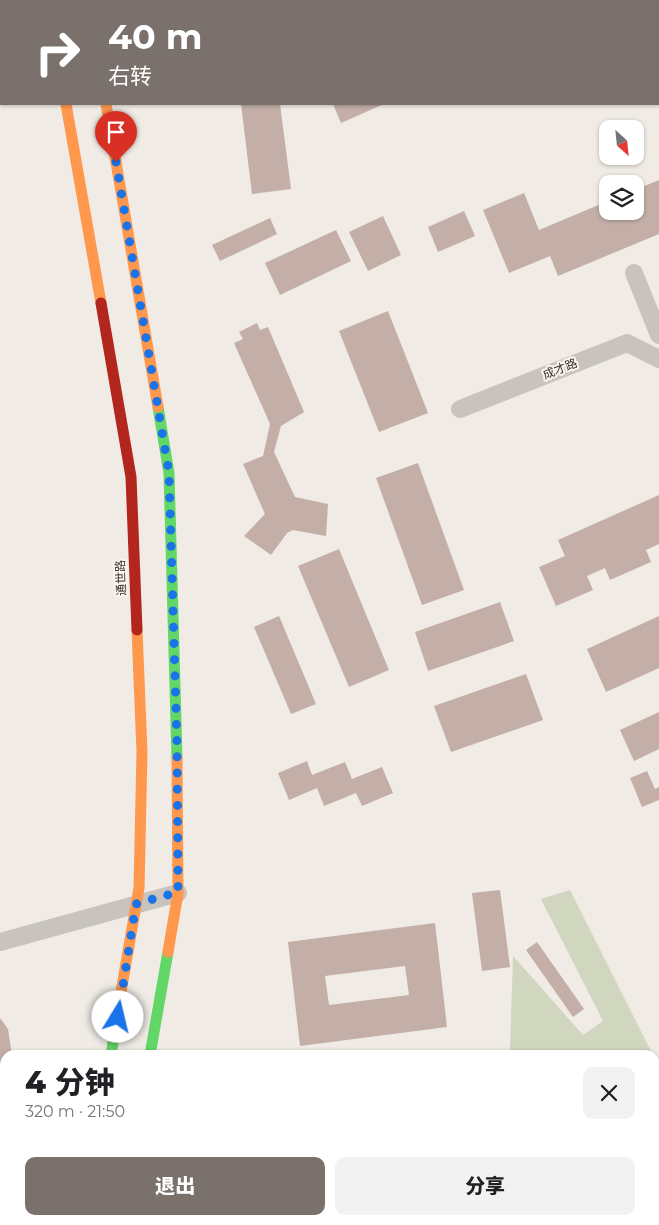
<!DOCTYPE html>
<html lang="zh">
<meta charset="utf-8">
<style>
:root{--surface:#fff;--page:#f2f2f2;--text:#202124;--muted:#757577;--accent:#7a716c}
body{margin:0;font-family:Montserrat,"Noto Sans SC",sans-serif;background:var(--page);color:var(--text);height:100vh;display:flex;flex-direction:column;font-size:19px;white-space:nowrap}
*{box-sizing:border-box;margin:0}
p{font-size:16px;color:var(--muted)}
.icon{flex:none;width:28px;height:28px;fill:none;stroke:currentColor;stroke-width:2;stroke-linecap:round;stroke-linejoin:round}
.map{position:relative;flex:1;overflow:hidden}
.sheet{position:absolute;left:0px;top:1050px;width:660px;height:175px;display:flex;flex-direction:column;background:var(--surface);border-radius:15px 15px 0 0;box-shadow:0 1px 4px #0004}
.sheet>*{flex:none}
.hud{position:absolute;left:0px;top:0px;width:660px;height:105px;box-shadow:0 1px 4px #0004;background:#7a716c;color:#fff;overflow:hidden}
.needle{width:32px;rotate:153deg}
.controls{position:absolute;left:599px;top:120px;display:grid;gap:10px}
.controls a{display:grid;place-items:center;width:45px;height:45px;border-radius:10px;background:var(--surface);box-shadow:0 1px 4px #0004;font-size:25px}
.pin{position:absolute;display:grid;place-items:center;width:42px;height:42px;color:#fff;margin:-51px -21px;border-radius:50% 50% 50% 0;rotate:-45deg;box-shadow:0 0 5px #0007}
.pin .icon{rotate:45deg}
.me{position:absolute;width:55px;margin:-28px;rotate:9deg;stroke-linejoin:round;filter:drop-shadow(0 0 4px #0008)}
.turn{display:flex;align-items:center;gap:18px;height:105px;padding:0 25px;font-size:22px}
.turn .icon{width:65px;height:65px;stroke-width:2.5}
.turn b{display:block;font-size:35px;line-height:42px}
.round{display:grid;place-items:center;flex:none;width:52px;height:52px;border-radius:10px;background:var(--page)}
.summary{display:flex;align-items:center;justify-content:space-between;height:85px;padding:0 25px}
h1{font-size:30px;font-weight:800;line-height:38px}
.cta{display:flex;gap:10px;margin-top:auto;padding:10px 25px}
.cta a{flex:1;height:58px;border-radius:10px;background:var(--accent);color:#fff;font-size:20px;font-weight:800;line-height:58px;text-align:center}
.cta a+a{background:var(--page);color:var(--text)}
.map>svg:first-child{display:block}
.green{fill:#d1d6bf}
.building{fill:#c3afa7;fill-rule:evenodd}
.lines{fill:none;stroke-linecap:round;stroke-linejoin:round}
.path{stroke:#c2bbb6;stroke-width:3;stroke-dasharray:2.5 2.5;stroke-linecap:butt}
.street{stroke:#c9c3be;stroke-width:18}
.fast{stroke:#63d668;stroke-width:11}
.slow{stroke:#ff974d;stroke-width:11}
.jam{stroke:#b3261e;stroke-width:11}
.route{stroke:#1a73e8;stroke-width:9;stroke-dasharray:0 16.2}
.labels{text-anchor:middle;stroke-width:4;stroke-linejoin:round;paint-order:stroke}
.street-label{font-size:12px;fill:#3b302b;stroke:#fbf5ee}
</style>
<div class="map">
<svg width="659" height="1225" viewBox="0 0 659 1225">
<rect width="100%" height="100%" fill="#f0ebe5"/>
<path class="green" d="M570 890 653 1055H433L510 1051 513 956 583 1035 603 1021 541 899Z
M655 1059 659 1067V1225H189L190 1220H655Z"/>
<path class="building" d="M241 104H280L291 189 252 194Z
M333 104H384L341 123Z
M659 180V234L558 276 550 256 509 273 483 210 524 193 539 230 608 201V211H635V190Z
M464 211 475 236 438 252 428 227Z
M383 216 401 255 368 271 349 232Z
M270 218 277 234 220 261 212 245Z
M336 230 351 261 280 295 265 263Z
M388 311 428 413 379 432 339 331Z
M257 323 260 330 268 327 304 412 281 426 274 452 295 497 328 504 326 536 293 530 287 533 271 555 244 536 265 514 243 464 263 456 270 424 234 343 243 339 239 332Z
M418 463 464 590 422 605 376 478Z
M659 495V544L646 550 651 562 610 580 605 568 587 576 593 590 556 606 539 567 565 556 558 540Z
M339 549 389 670 349 687 298 566Z
M500 602 514 641 428 671 415 632Z
M279 616 316 704 291 714 254 627Z
M659 616V668L606 692 587 649Z
M526 674 543 720 451 752 434 706Z
M659 712V749L634 761 620 730Z
M307 761 312 775 345 762 352 779 382 767 393 793 362 806 356 793 324 806 317 788 289 800 278 773Z
M647 771 655 789 659 787V800L642 807 630 778Z
M500 890 510 967 482 971 472 893Z
M435 923 447 1027 300 1046 288 942ZM405 966 409 995 329 1005 325 976Z
M537 942 584 1009 573 1017 526 950Z
M0 1018 8 1029 12 1055H5V1075L0 1076Z
M5 1087V1104L0 1105V1088Z"/>
<g class="lines">
<path class="path" d="M594 1220 598 1225
M443 1225V1220"/>
<path class="street" d="M634 273 659 335
M460 409 627 343 659 359
M0 942 178 893"/>
<path class="fast" d="M88 0V1
M158 407 169 473 177 758
M111 1055 121 992
M150 1055 168 952
M84 1220V1225
M121 1225 122 1220"/>
<path class="slow" d="M48 0V1
M66 104 101 303
M106 104 158 407
M168 952 178 893 177 758
M121 992 139 888 142 752 137 630"/>
<path class="jam" d="M101 303 131 477 137 630"/>
</g>
<g class="lines">
<path class="route" d="M116 162 169 473 177 744 178 874V892L136 904 118 1017"/>
</g>
<g class="labels">
<g class="street-label">
<text transform="translate(560 369) rotate(-21)" y="4">成才路</text>
<text transform="translate(121 578) rotate(-92)" y="4">通世路</text>
</g>
</g>
</svg>
<div class="controls">
<a><svg class="needle" viewBox="-14 -14 28 28"><path d="M0-13l5 13h-10z" fill="#e53935"/><path d="M0 13l5-13h-10z" fill="#757577"/></svg></a>
<a><svg class="icon" aria-label="layers" viewBox="0 0 24 24"><path d="M12 4l9 5-9 5-9-5zM3 14l9 5 9-5"/></svg></a>
</div>
<div class="pin" style="left:116px;top:162px;background:#d93025"><svg class="icon" aria-label="arrive" viewBox="0 0 24 24"><path d="M6 21V4h12l-3 4 3 4H6"/></svg></div>
<svg class="me" style="left:118px;top:1017px" viewBox="-20 -20 40 40"><circle r="19" fill="#fff"/><path d="M0-13L10 11 0 6-10 11z" fill="#1a73e8"/></svg>
<div class="hud">
<div class="turn"><svg class="icon" aria-label="right" viewBox="0 0 24 24"><path d="M7 20v-9h11M14 6l5 5-5 5"/></svg><div><b>40 m</b>右转</div></div>
</div>
<section class="sheet">
<div class="summary"><div><h1>4 分钟</h1><p>320 m · 21:50</p></div><a class="round"><svg class="icon" aria-label="close" viewBox="0 0 24 24"><path d="M6 6l12 12M18 6L6 18"/></svg></a></div>
<div class="cta"><a>退出</a><a>分享</a></div>
</section>
</div>
